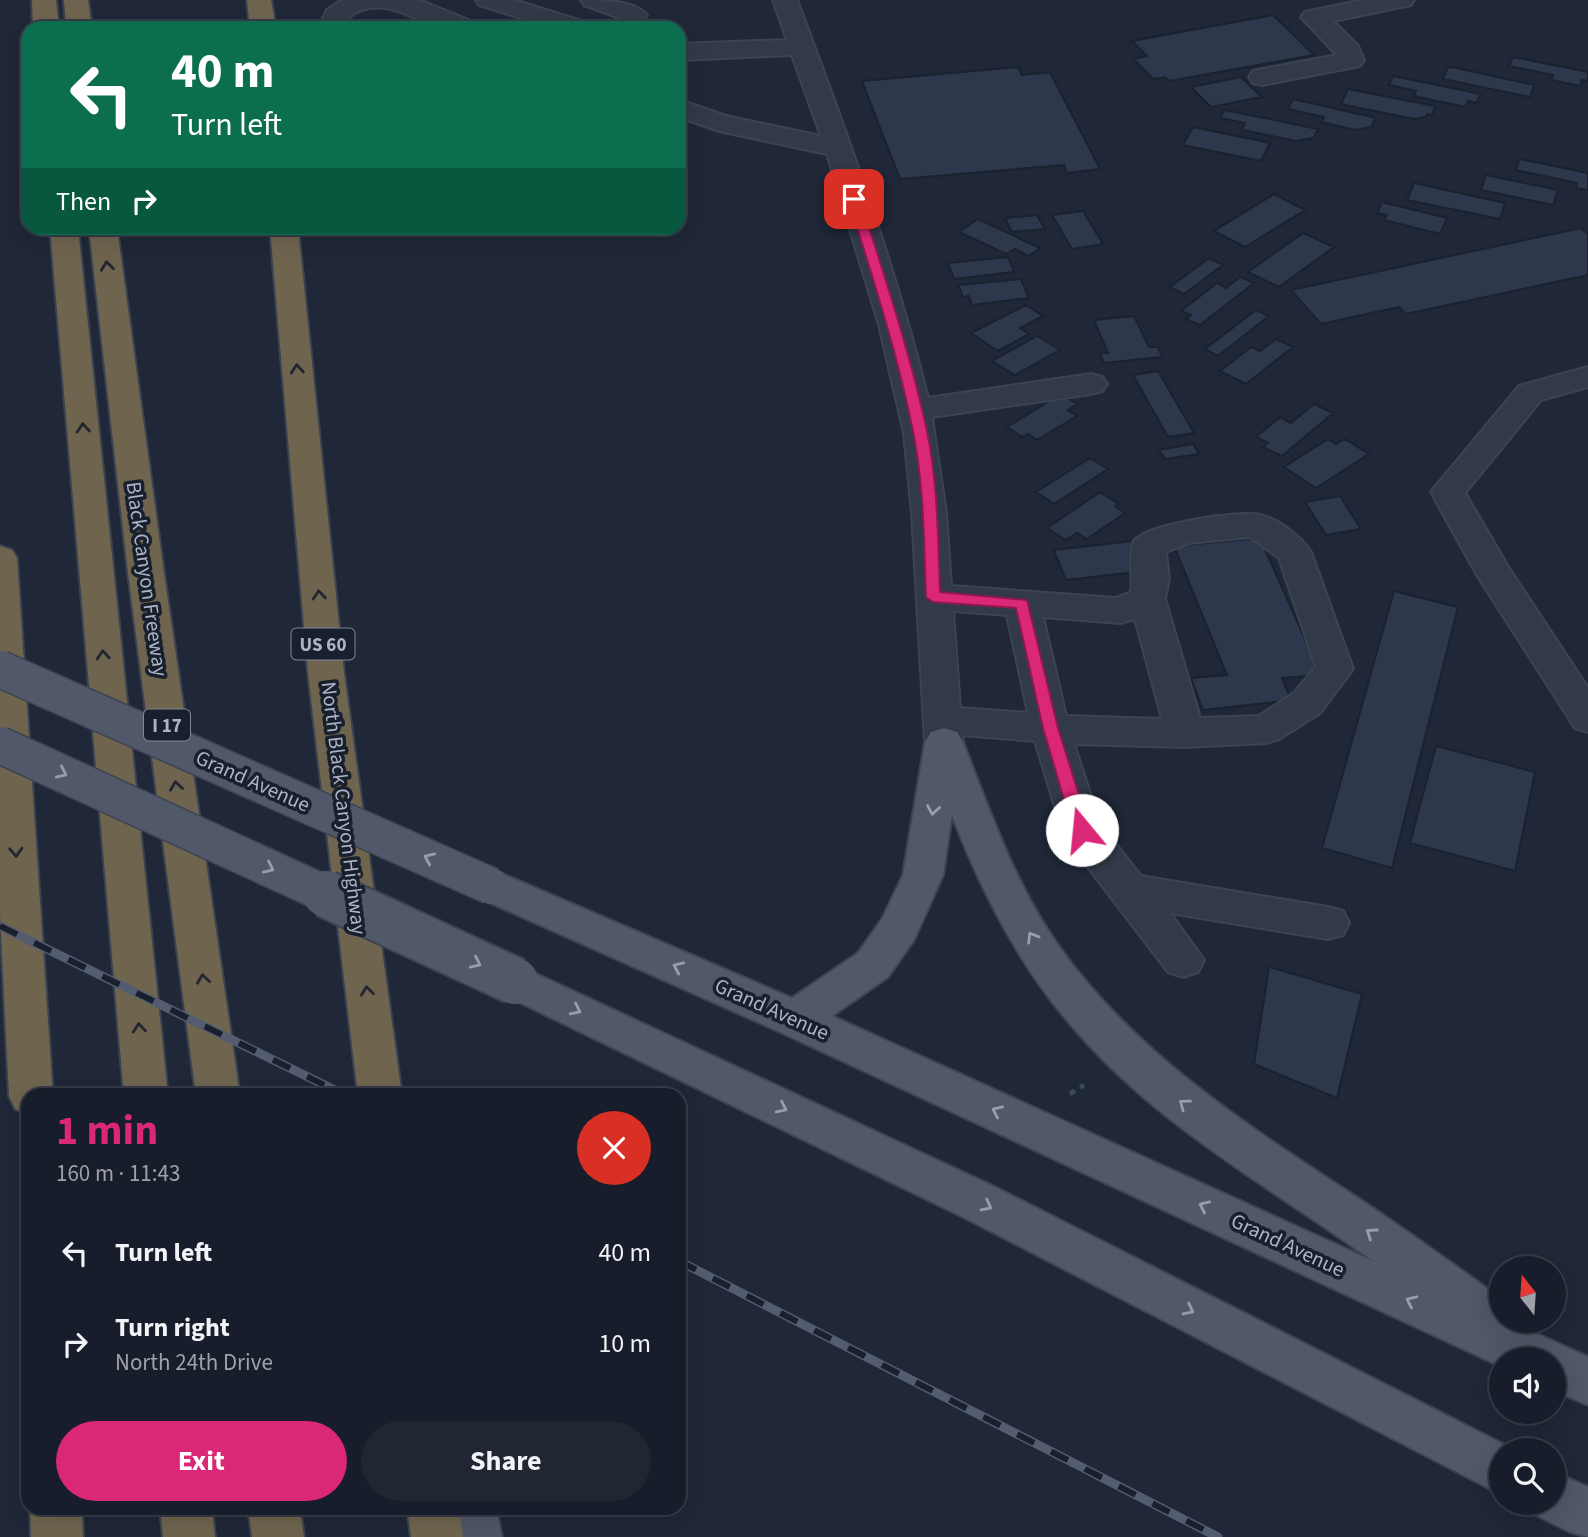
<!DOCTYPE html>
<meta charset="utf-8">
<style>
:root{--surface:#171d2a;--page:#202632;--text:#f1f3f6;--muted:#9ea2a8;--line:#363b47;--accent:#db2777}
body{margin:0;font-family:"Source Sans 3",sans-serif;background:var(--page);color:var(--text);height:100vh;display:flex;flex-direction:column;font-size:26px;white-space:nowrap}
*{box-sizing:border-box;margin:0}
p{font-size:23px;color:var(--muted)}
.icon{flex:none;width:38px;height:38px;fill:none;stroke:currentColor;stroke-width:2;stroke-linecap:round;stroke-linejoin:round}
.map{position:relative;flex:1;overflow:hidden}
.details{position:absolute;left:21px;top:1088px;width:665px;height:427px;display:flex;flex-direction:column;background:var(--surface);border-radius:21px;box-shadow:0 7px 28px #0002,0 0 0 2px var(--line)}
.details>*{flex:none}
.hud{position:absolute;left:21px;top:21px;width:665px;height:214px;border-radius:21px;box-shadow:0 7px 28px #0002,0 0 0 2px var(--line);background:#0b6e4f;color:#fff;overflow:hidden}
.needle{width:46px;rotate:343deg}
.buttons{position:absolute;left:1489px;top:1256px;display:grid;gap:14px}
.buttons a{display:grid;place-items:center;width:77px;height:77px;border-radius:50%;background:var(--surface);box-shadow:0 7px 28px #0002,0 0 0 2px var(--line);font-size:35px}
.pin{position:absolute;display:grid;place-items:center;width:60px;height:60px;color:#fff;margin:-30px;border-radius:14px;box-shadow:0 4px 10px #0006}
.me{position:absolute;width:77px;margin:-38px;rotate:343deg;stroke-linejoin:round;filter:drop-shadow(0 0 5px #0008)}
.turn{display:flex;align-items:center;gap:24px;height:147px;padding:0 35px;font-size:32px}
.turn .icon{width:91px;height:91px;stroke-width:2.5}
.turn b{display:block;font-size:49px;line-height:60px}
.then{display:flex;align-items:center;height:66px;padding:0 35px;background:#0003;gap:14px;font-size:26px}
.round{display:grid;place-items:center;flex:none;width:74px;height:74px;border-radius:37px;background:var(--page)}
.headline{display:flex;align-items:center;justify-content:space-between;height:119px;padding:0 35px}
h1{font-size:42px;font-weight:700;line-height:52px;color:var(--accent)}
.action{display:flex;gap:14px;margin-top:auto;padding:14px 35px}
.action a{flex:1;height:80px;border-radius:42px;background:var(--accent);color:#fff;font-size:28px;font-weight:700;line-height:80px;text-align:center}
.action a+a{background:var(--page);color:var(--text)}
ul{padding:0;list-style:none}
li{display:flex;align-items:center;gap:21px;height:91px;padding:0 35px}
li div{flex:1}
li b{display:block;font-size:26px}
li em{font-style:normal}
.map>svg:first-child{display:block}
.building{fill:#2d384d;stroke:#1a212f;stroke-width:2}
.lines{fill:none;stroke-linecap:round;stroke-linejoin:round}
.minor-casing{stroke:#3c4352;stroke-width:4}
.major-casing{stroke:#3c4352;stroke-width:4}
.highway-casing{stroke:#3a4150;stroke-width:4}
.path{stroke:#394e52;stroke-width:5;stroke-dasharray:6 6;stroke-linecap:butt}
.minor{fill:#323949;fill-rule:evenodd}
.major{fill:#505869;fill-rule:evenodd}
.highway{fill:#6f654f;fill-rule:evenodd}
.rail-casing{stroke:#545d70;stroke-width:9}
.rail{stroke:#181f2d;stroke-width:6;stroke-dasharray:19;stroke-linecap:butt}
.major-bridge-far1-casing{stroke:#3c4352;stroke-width:39;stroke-linecap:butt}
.major-bridge-casing{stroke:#3c4352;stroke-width:50;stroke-linecap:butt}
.major-bridge-far1{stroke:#505869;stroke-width:36}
.major-bridge{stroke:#505869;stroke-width:46}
.oneway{stroke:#212630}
.oneway2{stroke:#959daf}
.route{fill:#db2777;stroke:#8e194d;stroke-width:2}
.labels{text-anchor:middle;stroke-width:7;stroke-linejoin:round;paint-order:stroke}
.shield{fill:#181f2d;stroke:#808798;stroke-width:2}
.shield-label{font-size:19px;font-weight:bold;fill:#acb4c6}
.street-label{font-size:21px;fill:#acb4c6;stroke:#181f2d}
</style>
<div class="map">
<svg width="1588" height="1537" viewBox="0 0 1588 1537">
<rect width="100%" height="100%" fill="#1f2738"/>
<path class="building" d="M1273 15 1314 55 1169 81 1165 77 1153 79 1134 59 1147 56 1132 41Z
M1513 57 1588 72V77L1587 81 1582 80 1580 86 1551 80 1553 75 1509 66Z
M1018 67 1022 75 1050 72 1100 169 1067 173 1064 165 900 179 862 81Z
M1448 67H1451L1534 85 1530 97 1443 79Z
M1393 76 1481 94 1476 103 1468 101 1465 107 1414 96 1416 91 1389 85Z
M1241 77 1262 97 1211 107 1191 87Z
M1348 89 1435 106 1432 115 1427 114 1425 117 1414 119 1341 104Z
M1293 99 1376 118 1371 127 1355 130 1321 122 1324 117 1288 109Z
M1225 110 1318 129 1314 138 1296 141 1242 130 1245 123 1220 118Z
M1193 127 1270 143 1261 161 1183 145Z
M1519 159 1588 173V190L1576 188 1577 183 1516 170Z
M1486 175 1558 190 1553 205 1481 190Z
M1414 183 1505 203 1500 219 1407 200Z
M1274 194 1305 210 1245 247 1214 231Z
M1382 202 1447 218 1440 234 1384 220 1387 215 1377 213Z
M1083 211 1103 244 1072 249 1052 215Z
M1037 215 1045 229 1012 232 1005 218Z
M978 219 1040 248 1029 256 1015 249 1006 254 959 232Z
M1581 228 1588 234V275L1406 314 1399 307 1321 324 1291 290Z
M1303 233 1334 247 1279 287 1248 272Z
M1008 257 1014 272 954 279 948 263Z
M1209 258 1223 265 1184 294 1170 287Z
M1240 277 1254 283 1200 325 1186 319 1191 315 1181 311 1217 283 1226 288Z
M1021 279 1029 298 972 305 969 296 963 297 958 285Z
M1026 305 1043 316 1020 328 1029 334 998 351 971 333Z
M1256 310 1269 316 1218 356 1205 349Z
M1134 316 1149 347H1158L1162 357 1104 363 1100 353H1108L1094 320Z
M1037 336 1060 350 1015 375 992 361Z
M1276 339 1293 347 1246 384 1220 371 1251 347 1260 351Z
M1158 371 1194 433 1168 437 1133 375Z
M1061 394 1077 404 1068 410 1077 416 1037 440 1028 434 1022 437 1007 427Z
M1314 404 1333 413 1282 456 1263 447 1268 443 1256 437 1280 417 1291 423Z
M1328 439 1336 444 1345 439 1369 454 1316 488 1284 467Z
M1193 444 1199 454 1165 459 1159 450Z
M1090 458 1108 469 1054 504 1036 492Z
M1100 492 1119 504 1115 506 1125 513 1087 539 1077 533 1066 540 1047 528Z
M1340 496 1361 529 1326 535 1305 502Z
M1260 538 1321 675 1282 678 1291 700 1203 710 1191 678 1227 675 1174 546Z
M1132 541 1145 571 1066 580 1054 550Z
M1394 591 1458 607 1392 868 1322 848Z
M1436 746 1535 772 1515 871 1410 843Z
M1269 967 1362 994 1337 1098 1254 1064Z"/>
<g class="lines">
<g class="minor-casing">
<path id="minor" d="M342 0H419L476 23 480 28C469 28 457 29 446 28 416 24 394 0 362 10 352 13 347 18 344 28H318L327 10Z
M476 0H514L588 23 592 28H553L479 5Z
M581 0C600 0 634 0 647 15L643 20 634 23 625 20 584 5Z
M773 0H797C846 130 894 262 928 398L1091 374 1102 377 1107 384 1102 391 1091 394 932 417 946 513 951 586 1116 598 1131 592C1133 579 1128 547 1135 540 1149 524 1239 510 1260 515 1277 518 1302 537 1311 552L1353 669 1320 713 1279 739 1266 743 1185 747 1074 744 1100 824 1141 876 1328 907 1343 911 1349 923 1343 935 1328 939 1170 913 1204 960 1198 972 1183 977 1168 972 1068 841 1062 830 1035 741 963 735V742L957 752 944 756 931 752 925 742 912 513 904 433 879 325 827 154 719 131 679 117V100L726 116 821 136 792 55 679 60V44L787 40ZM1250 537 1279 558 1316 667 1294 693 1259 716 1200 718 1165 599 1169 579 1166 552 1189 543ZM953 611 1007 615 1028 713 960 708ZM1043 617 1120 623 1135 619 1162 719 1066 716Z
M1363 0H1414L1411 5 1333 21 1358 46 1364 60 1360 66 1262 85 1253 83 1249 77 1253 71 1337 55 1301 17 1305 12Z
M1588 367V387L1541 400 1465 493 1510 570 1588 688V732L1575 728 1477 575 1431 492 1519 386Z"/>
</g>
<g class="major-casing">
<path id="major" d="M944 728 957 732 963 742C991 814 1017 890 1063 952 1143 1061 1256 1131 1367 1204 1413 1235 1457 1267 1502 1299V1321H1509L1588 1357V1405L1554 1391V1360H1502V1367L780 1032 477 897 471 886 477 875 491 870 505 875 792 998 858 953 882 919 903 875 925 742 931 732ZM952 815C980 888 1015 958 1065 1018 1149 1121 1267 1185 1373 1261L832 1016 888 977 914 940 943 875Z
M515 964 995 1187 1517 1451H1502V1495L963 1217 500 993 494 981 500 969Z
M1554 1472 1588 1487V1537L1570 1532 1536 1515 1531 1503H1554Z
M444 1508H496L502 1537H450Z"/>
</g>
<g class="highway-casing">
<path id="highway" d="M32 0H56L59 28H33Z
M64 0H88L92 28H66Z
M247 0H271L276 28H250Z
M50 228H78L168 1096H124Z
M89 228H117L164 573 240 1096H196L128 573Z
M270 228H298L344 673 402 1096H358L308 673Z
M0 546 12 550 17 558 53 1096H28V1114L15 1109 9 1096 0 914Z
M30 1508H82L83 1537H31Z
M160 1508H212L215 1537H163Z
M248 1508H300L304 1537H252Z
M407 1508H459L463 1537H411Z"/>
</g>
<path class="path" d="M1070 1094 1084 1085"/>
<use href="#minor" class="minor"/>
<use href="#major" class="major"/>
<use href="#highway" class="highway"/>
<g class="rail-casing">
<path id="rail" d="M0 926 347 1096
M679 1261 1218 1537"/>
</g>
<use href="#rail" class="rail"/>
<g class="major-bridge-far1-casing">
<path id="major-bridge-far1" d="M0 669 491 886
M0 745 330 896"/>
</g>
<g class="major-bridge-casing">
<path id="major-bridge" d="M326 894 515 981"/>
</g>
<use href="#major-bridge-far1" class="major-bridge-far1"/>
<use href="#major-bridge" class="major-bridge"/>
</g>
<defs><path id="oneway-chevron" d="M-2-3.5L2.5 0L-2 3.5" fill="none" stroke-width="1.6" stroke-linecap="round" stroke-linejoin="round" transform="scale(1.75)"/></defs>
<g class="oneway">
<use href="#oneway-chevron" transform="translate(107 266) rotate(-97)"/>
<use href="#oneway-chevron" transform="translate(297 369) rotate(-95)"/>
<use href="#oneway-chevron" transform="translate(83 428) rotate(-95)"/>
<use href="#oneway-chevron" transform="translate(319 595) rotate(-95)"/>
<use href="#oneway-chevron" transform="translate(103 655) rotate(-95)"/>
<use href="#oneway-chevron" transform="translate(176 786) rotate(-98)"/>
<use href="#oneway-chevron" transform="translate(16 852) rotate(87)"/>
<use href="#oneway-chevron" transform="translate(203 979) rotate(-98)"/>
<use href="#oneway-chevron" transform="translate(367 991) rotate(-97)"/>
<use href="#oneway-chevron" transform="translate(139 1028) rotate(-96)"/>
</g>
<g class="oneway2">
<use href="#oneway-chevron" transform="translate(62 773) rotate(25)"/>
<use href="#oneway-chevron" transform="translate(933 810) rotate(99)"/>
<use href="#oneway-chevron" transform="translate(429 858) rotate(-156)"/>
<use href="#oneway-chevron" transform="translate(269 868) rotate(25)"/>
<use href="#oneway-chevron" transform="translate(1032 937) rotate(-121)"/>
<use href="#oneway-chevron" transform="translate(476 963) rotate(25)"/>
<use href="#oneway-chevron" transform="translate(678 967) rotate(-156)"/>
<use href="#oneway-chevron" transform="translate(576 1010) rotate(26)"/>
<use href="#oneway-chevron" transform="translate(1184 1104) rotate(-143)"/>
<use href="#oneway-chevron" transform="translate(782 1108) rotate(26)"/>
<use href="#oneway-chevron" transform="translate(997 1111) rotate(-155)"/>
<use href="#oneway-chevron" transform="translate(987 1206) rotate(27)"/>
<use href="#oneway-chevron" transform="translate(1204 1206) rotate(-155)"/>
<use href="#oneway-chevron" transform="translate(1371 1233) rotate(-145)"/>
<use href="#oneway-chevron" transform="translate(1411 1301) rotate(-155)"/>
<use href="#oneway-chevron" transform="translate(1189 1310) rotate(27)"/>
</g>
<path class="route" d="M854 195 860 199C884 275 910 352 927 431 938 484 938 539 940 592L1027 600 1058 728 1090 830 1087 834 1082 836 1073 830 1043 728 1016 608 933 602 926 597C924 542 924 485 913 431 897 352 872 275 848 199Z"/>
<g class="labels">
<g class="shield">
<rect x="291.5" y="628.5" width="63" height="31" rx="5"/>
<rect x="144" y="709.5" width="46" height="31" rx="5"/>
</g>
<g class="shield-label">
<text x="323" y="651">US 60</text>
<text x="167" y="732">I 17</text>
</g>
<g class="street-label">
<text transform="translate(147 579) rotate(82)" y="7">Black Canyon Freeway</text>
<text transform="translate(253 781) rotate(24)" y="7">Grand Avenue</text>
<text transform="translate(344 808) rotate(83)" y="7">North Black Canyon Highway</text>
<text transform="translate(772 1009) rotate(24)" y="7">Grand Avenue</text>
<text transform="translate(1288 1245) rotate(25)" y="7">Grand Avenue</text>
</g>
</g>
</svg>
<div class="buttons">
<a><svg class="needle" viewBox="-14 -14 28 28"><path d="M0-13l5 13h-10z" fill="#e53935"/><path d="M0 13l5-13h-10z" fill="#9ea2a8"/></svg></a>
<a><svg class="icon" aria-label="sound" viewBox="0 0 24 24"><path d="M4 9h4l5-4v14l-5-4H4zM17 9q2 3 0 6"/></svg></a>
<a><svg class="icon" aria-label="search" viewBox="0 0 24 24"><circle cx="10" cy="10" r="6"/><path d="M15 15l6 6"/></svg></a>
</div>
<div class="pin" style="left:854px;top:199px;background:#d93025"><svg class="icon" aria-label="arrive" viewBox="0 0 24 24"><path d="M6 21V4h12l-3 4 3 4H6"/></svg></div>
<svg class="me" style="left:1082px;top:830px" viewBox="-20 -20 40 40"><circle r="19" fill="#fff"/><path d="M0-13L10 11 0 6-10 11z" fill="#db2777"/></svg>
<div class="hud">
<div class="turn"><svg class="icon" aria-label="left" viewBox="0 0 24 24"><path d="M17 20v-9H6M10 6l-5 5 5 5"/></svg><div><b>40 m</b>Turn left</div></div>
<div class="then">Then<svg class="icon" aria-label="right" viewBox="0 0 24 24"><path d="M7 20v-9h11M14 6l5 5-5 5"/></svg></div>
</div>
<section class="details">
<div class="headline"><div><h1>1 min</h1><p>160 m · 11:43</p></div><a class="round" style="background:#d93025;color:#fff"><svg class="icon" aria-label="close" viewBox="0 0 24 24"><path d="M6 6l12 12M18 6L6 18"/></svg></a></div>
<ul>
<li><svg class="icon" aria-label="left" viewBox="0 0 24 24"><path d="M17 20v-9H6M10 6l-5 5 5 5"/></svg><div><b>Turn left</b></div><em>40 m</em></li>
<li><svg class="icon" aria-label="right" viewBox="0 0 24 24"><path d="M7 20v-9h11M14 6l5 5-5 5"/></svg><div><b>Turn right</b><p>North 24th Drive</p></div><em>10 m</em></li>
</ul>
<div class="action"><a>Exit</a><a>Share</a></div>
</section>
</div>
